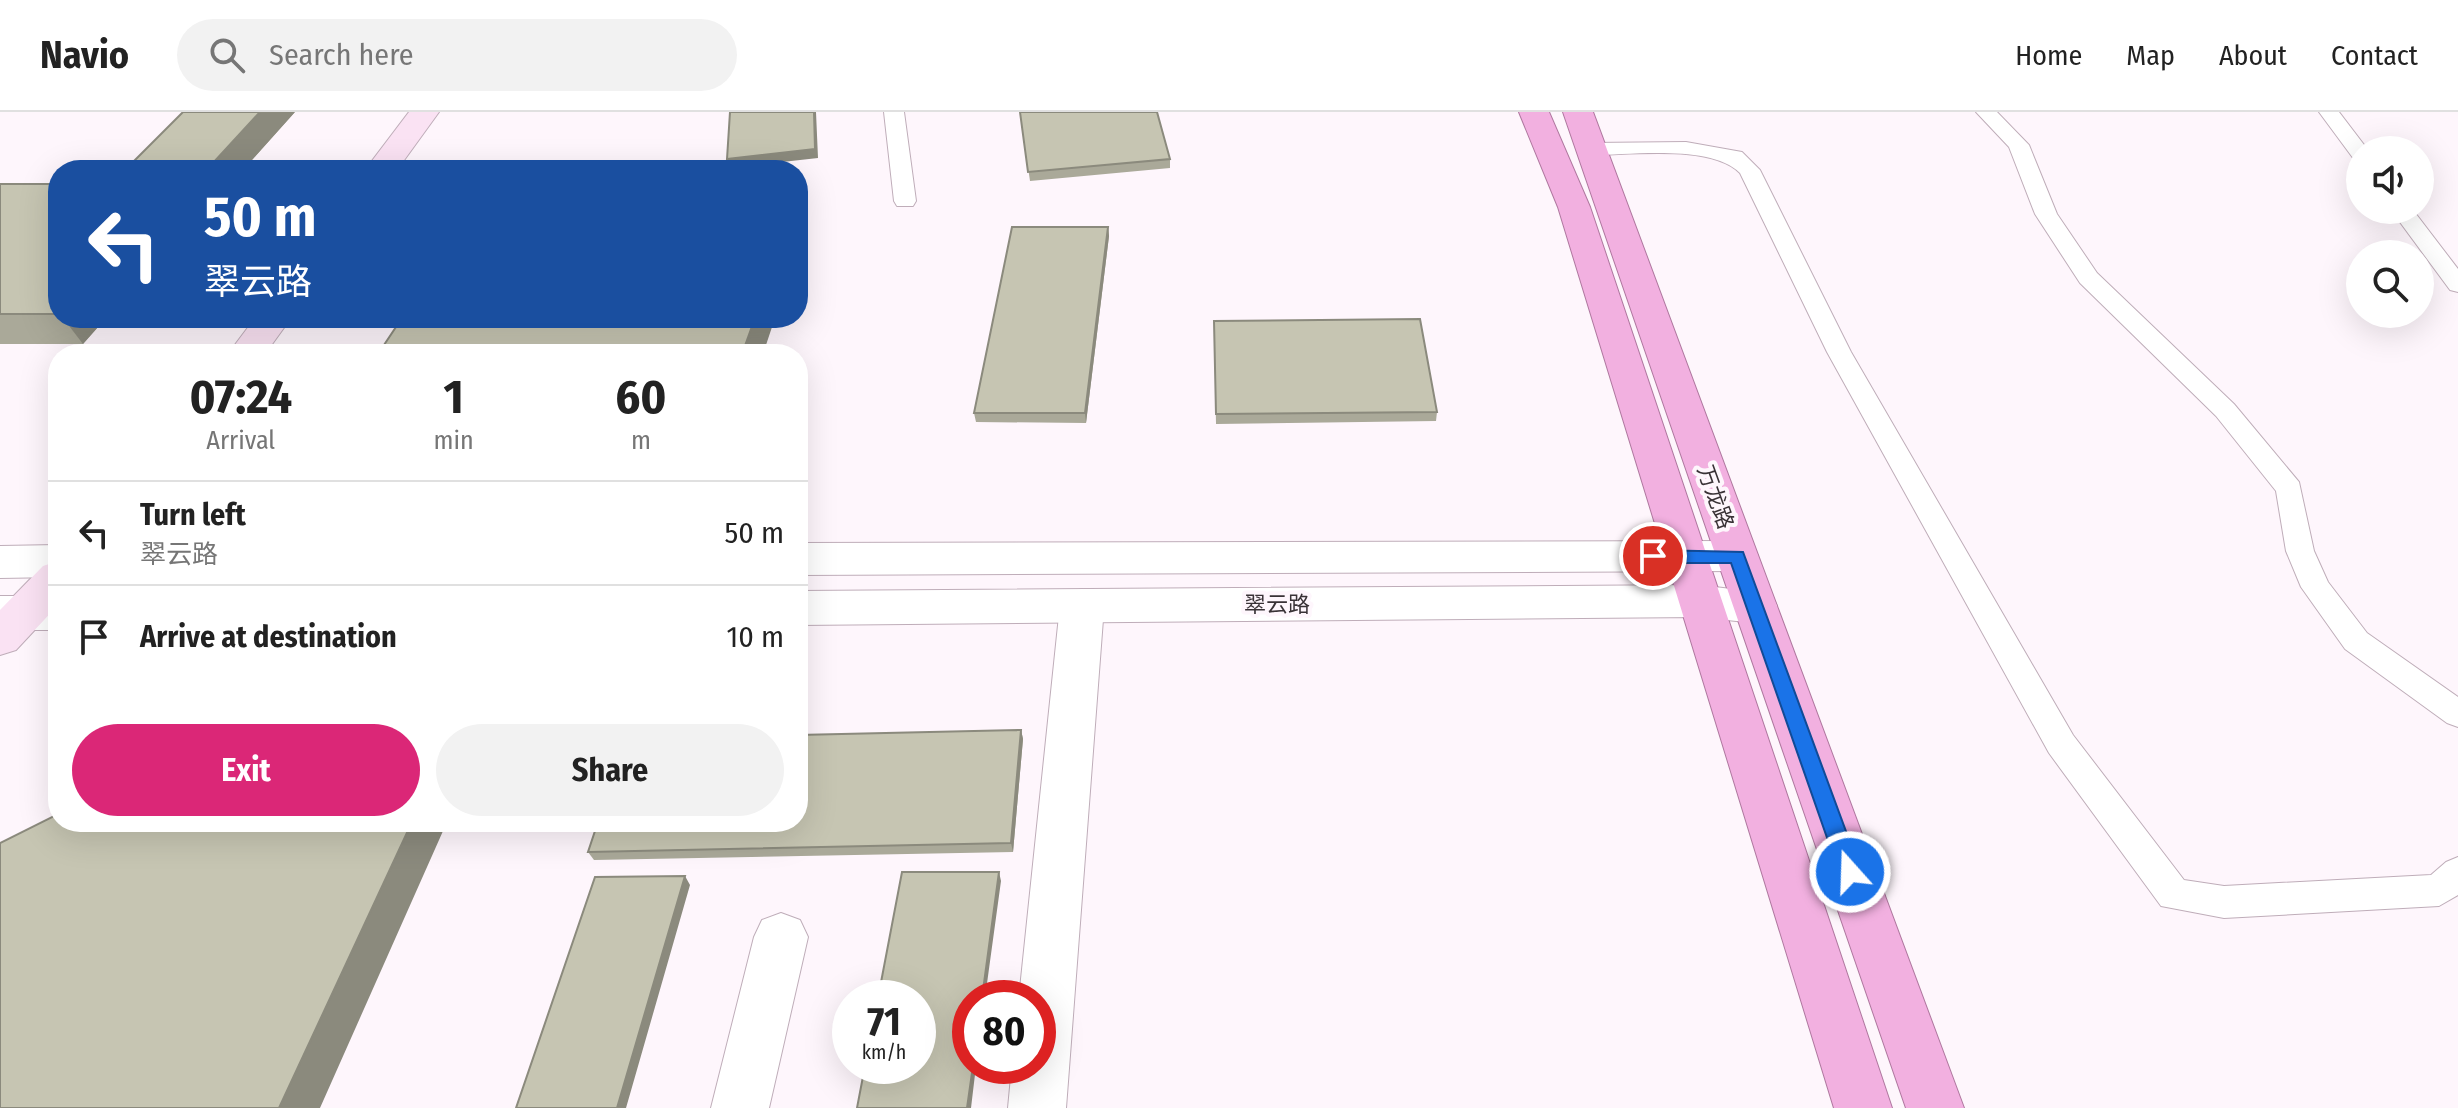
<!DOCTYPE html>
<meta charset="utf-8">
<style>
:root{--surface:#fff;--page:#f2f2f2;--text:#222;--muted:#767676;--line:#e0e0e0;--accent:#db2777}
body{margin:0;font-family:"Fira Sans Condensed","Noto Sans SC",sans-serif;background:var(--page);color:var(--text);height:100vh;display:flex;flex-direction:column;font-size:30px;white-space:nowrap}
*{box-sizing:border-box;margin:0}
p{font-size:26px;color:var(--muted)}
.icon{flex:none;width:44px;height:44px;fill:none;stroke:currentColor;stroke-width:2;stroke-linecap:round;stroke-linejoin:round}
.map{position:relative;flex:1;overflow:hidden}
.panel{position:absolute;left:48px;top:232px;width:760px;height:488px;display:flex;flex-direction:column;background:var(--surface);border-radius:32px;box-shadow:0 8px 32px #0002}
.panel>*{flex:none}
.guide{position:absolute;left:48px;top:48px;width:760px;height:168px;border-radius:32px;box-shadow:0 8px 32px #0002;background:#1a4fa0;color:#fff;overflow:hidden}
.buttons{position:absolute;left:2346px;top:24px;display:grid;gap:16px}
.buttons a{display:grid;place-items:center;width:88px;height:88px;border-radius:50%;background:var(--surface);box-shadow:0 8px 32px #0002;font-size:40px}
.speed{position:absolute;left:832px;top:868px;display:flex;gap:16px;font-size:40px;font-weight:700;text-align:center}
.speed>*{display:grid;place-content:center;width:104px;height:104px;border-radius:50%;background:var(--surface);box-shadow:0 8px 32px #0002;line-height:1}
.speed small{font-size:20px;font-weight:400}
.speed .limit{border:12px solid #d22;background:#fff;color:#111}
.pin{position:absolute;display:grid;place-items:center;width:68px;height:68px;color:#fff;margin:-34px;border:4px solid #fff;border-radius:50%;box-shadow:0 2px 8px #0007}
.me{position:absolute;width:88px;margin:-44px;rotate:340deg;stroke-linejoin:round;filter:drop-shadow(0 0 6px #0008)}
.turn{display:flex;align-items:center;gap:28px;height:168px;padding:0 24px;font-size:36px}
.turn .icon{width:104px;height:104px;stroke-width:2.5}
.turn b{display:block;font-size:56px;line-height:68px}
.eta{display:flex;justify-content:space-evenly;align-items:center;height:136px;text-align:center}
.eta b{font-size:48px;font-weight:700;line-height:56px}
.primary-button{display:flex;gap:16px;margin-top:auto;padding:16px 24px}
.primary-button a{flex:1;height:92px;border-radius:48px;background:var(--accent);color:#fff;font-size:32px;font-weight:700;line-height:92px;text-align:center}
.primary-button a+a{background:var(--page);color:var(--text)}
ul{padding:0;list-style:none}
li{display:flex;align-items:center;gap:24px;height:104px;padding:0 24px;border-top:2px solid var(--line)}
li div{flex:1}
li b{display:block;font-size:30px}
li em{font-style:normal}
header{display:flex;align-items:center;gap:48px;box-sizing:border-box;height:112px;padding:0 40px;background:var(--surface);border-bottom:2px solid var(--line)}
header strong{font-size:38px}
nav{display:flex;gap:44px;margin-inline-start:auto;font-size:28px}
.search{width:560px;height:72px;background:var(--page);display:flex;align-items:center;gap:20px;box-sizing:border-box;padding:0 28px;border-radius:44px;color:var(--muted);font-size:30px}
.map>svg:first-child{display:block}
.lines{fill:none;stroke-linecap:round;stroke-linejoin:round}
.service-casing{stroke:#bfadb9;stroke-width:2}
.minor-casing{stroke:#bfadb9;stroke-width:2}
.tertiary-casing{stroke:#bfadb9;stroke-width:2}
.secondary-casing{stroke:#bfadb9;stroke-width:2}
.trunk-casing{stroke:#af789f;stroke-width:2}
.service{fill:#fff;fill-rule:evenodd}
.minor{fill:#fff;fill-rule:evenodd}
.tertiary{fill:#fff;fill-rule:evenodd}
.secondary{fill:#fae2f3;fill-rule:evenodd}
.trunk{fill:#f2b0e0;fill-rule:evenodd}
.wall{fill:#aaa999}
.shaded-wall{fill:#8b8a7d}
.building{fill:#c6c5b2;stroke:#8b8a7d;stroke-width:2}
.route{fill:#1a73e8;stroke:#114b97;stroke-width:2}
.labels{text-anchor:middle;stroke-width:8;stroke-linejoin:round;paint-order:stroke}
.street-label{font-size:22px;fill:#393236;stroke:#fef6fc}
</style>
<header>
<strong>Navio</strong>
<div class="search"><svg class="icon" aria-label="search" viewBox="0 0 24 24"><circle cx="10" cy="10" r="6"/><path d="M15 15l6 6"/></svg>Search here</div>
<nav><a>Home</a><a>Map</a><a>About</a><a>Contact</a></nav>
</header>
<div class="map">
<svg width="2458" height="996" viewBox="0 0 2458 996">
<rect width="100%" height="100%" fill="#fef6fc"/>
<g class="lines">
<g class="service-casing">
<path id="service" d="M884 0H904L916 89 913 94H897L894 89Z
M1976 0H1997L2029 33 2057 102 2097 161 2234 292 2299 370 2314 439 2328 470 2367 521 2458 585V615L2447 611 2345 537 2301 475 2286 439 2276 379 2216 304 2080 171 2035 102 2009 35Z
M2319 0H2339L2368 38H2360V48L2353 46Z
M1686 30 1742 40 1760 58 1851 240 2073 623 2184 768 2224 774 2431 763 2446 750 2458 745V783L2439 794 2224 806 2161 794 2049 641 1827 240 1740 61C1711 32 1631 43 1591 43L1581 37 1591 31Z
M2391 98H2413L2458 157V180L2450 178Z"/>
</g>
<g class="minor-casing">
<path id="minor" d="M1082 477 1098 482 1104 494 1066 996H1008L1012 954H1038V886H1019L1060 494 1066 482Z
M781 801 800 808 808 825 769 996H711L754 825 762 808Z"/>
</g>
<g class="tertiary-casing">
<path id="tertiary" d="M1737 429 1752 433 1758 444 1752 455 1737 459 798 463V431Z
M58 433V465L0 466V434Z
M1699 473 1771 482 1777 494 1771 506 1755 511 1699 505 798 513V479Z
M0 484H58V518H0Z"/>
</g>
<g class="secondary-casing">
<path id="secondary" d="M409 0H439L397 58H365Z
M255 206H291L265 242H228Z
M58 449V493L16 538 0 543V498L43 454Z"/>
</g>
<g class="trunk-casing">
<path id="trunk" d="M1519 0H1549L1590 95 1892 996H1834L1558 95Z
M1563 0H1593L1964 996H1906Z"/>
</g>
<use href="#service" class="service"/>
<use href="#minor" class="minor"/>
<use href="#tertiary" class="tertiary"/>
<use href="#secondary" class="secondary"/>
<use href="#trunk" class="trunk"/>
</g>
<path class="wall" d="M295 0 243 58H137L132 51Z
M1020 0 1170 47V56L1030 69Z
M0 72H58V206H106L83 232H0Z
M1108 115 1109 124 1086 311 976 310 974 301Z
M1214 209 1437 300 1436 309 1216 312Z
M1021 618 1023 627 1013 740 594 748 588 740Z"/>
<path class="shaded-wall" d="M260 0H295L243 58H218L213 51Z
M814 0H816L818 46 730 56 727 47Z
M1108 115 1109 124 1086 311 1085 301Z
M63 206H106L83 232Z
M755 206H775L763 242H742Z
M1021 618 1023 627 1013 740 1011 731Z
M412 710H447L320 996H279Z
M999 760 1001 769 985 886H982Z
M685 764 690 773 626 996H617Z
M973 954H976L971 996H967Z"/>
<path class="building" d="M183 0H260L213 51H132Z
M730 0H814L815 37 727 47Z
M1020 0H1157L1170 47 1028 60Z
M0 72H58V202H0Z
M1012 115H1108L1085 301H974Z
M402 206H755L742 242H378Z
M1420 207 1437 300 1216 302 1214 209Z
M1021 618 1011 731 588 740 598 710H798V623Z
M58 702V710H412L279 996H0V731Z
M902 760H999L982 886H970V954H973L967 996H857L865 954H918V886H878Z
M685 764 617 996H516L595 765Z"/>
<path class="route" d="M1653 438 1743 440 1861 760 1858 767H1842L1839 760 1731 451H1653L1644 444Z"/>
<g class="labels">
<g class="street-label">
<text transform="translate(1716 385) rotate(70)" y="8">万龙路</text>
<text x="1277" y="500">翠云路</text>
</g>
</g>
</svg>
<div class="buttons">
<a><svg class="icon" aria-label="sound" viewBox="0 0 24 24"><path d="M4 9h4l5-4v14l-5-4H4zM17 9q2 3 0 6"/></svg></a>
<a><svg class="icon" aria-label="search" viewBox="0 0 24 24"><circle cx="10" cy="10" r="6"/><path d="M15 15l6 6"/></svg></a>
</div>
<div class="speed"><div>71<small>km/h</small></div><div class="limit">80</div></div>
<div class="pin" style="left:1653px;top:444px;background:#d93025"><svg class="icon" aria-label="arrive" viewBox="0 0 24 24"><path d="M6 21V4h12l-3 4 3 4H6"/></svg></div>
<svg class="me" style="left:1850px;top:760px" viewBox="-20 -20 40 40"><circle r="17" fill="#1a73e8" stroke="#fff" stroke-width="3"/><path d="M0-11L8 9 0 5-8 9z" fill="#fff"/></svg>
<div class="guide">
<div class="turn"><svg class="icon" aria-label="left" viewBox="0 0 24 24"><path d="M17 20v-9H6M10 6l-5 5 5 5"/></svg><div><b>50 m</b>翠云路</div></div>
</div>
<section class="panel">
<div class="eta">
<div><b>07:24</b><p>Arrival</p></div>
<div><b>1</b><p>min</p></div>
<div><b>60</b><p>m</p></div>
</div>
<ul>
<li><svg class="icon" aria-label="left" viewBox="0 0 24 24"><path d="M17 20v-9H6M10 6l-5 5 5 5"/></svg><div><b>Turn left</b><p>翠云路</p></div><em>50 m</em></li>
<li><svg class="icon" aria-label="arrive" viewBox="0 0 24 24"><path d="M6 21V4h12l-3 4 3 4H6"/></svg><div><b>Arrive at destination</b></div><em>10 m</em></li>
</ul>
<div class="primary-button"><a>Exit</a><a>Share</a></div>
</section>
</div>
